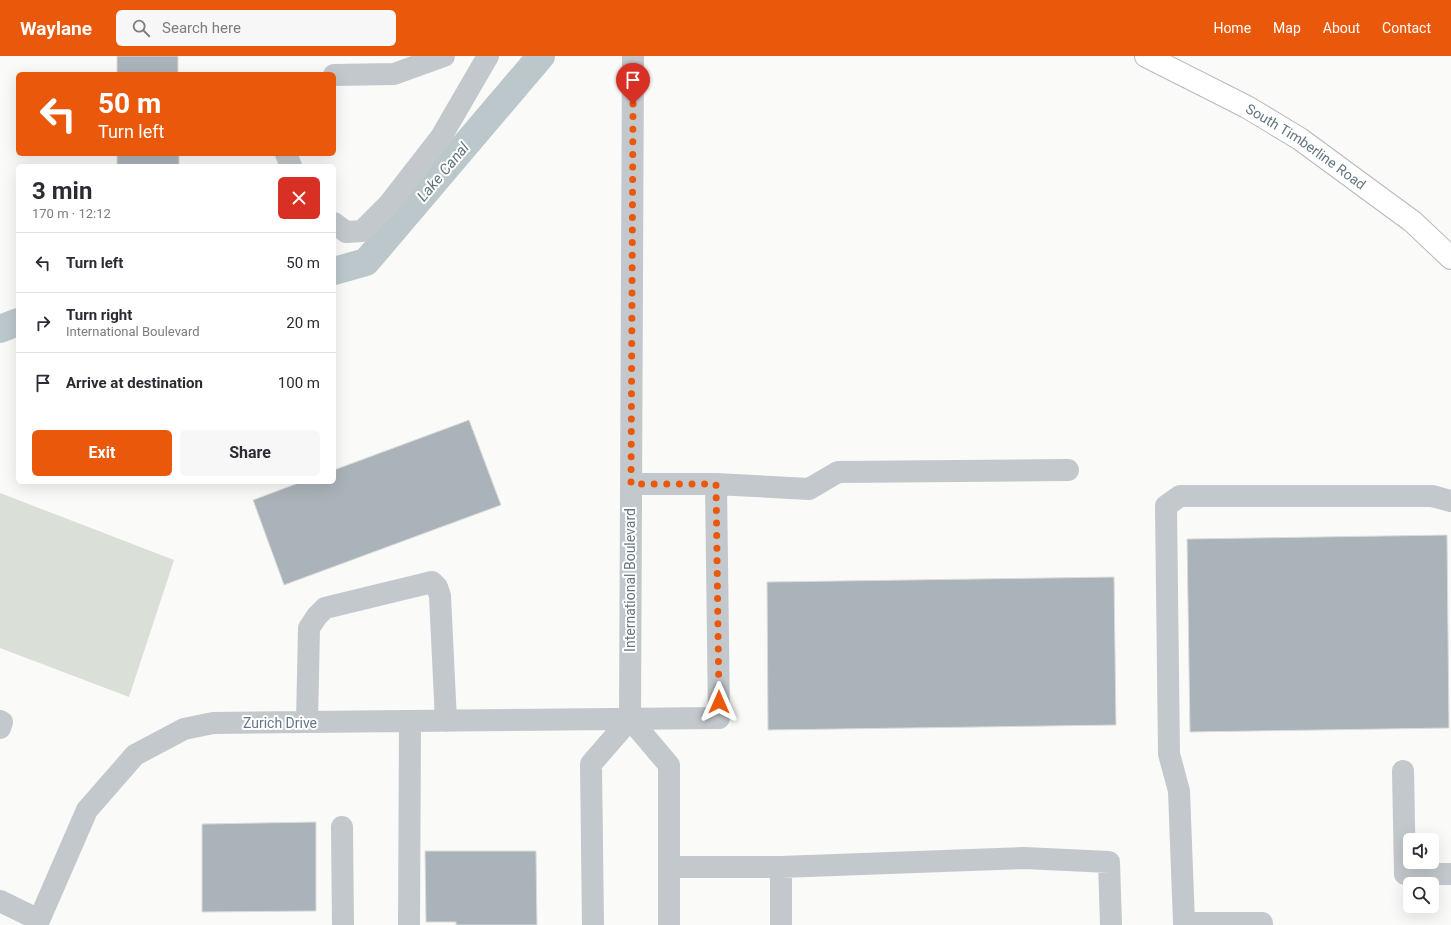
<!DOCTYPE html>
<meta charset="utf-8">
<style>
:root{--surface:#fff;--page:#f7f7f7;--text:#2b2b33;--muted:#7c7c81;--line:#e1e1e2;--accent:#ea580c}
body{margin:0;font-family:Roboto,sans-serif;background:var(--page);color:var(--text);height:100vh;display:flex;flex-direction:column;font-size:15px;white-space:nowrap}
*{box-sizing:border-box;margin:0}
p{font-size:13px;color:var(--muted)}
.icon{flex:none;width:22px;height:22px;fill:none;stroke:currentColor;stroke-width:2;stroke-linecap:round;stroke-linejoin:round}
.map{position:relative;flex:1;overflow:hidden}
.details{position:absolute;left:16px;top:108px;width:320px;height:320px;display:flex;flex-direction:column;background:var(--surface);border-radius:6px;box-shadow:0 4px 16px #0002}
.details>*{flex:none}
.guide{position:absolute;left:16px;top:16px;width:320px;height:84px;border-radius:6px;box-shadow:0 4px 16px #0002;background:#ea580c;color:#fff;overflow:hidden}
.buttons{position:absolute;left:1403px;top:777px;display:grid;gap:8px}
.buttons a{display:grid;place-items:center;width:36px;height:36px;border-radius:6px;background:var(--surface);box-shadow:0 4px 16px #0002;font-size:20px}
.pin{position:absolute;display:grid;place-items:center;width:34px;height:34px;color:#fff;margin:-41px -17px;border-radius:50% 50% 50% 0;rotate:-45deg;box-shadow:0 0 4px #0007}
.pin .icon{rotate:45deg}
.me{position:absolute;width:44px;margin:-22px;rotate:0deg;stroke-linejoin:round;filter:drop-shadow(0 0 3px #0008)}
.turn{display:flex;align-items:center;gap:14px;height:84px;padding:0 16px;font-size:18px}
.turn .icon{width:52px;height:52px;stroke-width:2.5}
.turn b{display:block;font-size:28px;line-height:34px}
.round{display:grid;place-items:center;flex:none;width:42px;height:42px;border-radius:6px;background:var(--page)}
.head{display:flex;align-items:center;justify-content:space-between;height:68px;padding:0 16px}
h1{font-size:24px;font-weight:700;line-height:30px}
.action{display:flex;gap:8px;margin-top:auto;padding:8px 16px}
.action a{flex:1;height:46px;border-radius:6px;background:var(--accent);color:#fff;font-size:16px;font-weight:700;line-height:46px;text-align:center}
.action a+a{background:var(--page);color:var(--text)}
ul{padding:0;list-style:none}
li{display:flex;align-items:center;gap:12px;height:60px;padding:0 16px;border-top:1px solid var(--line)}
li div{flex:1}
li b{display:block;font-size:15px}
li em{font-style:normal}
header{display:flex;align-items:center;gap:24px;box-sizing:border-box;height:56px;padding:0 20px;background:var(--accent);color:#fff}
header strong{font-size:19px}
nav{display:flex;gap:22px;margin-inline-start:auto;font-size:14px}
.search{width:280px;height:36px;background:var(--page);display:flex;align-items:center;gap:10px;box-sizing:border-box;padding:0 14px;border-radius:6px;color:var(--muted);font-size:15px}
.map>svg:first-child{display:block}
.pitch{fill:#dadfd7}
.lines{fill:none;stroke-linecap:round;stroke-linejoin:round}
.canal{stroke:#bbc7cb;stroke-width:28}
.building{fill:#aab3b9;stroke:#dcdcda}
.major-casing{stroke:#b5babe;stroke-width:24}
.minor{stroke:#c3c8cc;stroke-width:22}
.major{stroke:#fff;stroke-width:22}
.route{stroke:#ea580c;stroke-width:7;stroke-dasharray:0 12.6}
.labels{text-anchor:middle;stroke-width:4;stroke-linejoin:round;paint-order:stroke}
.street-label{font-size:14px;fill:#657683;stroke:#fff}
.water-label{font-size:15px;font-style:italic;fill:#60757c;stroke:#fff}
</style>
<header>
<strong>Waylane</strong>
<div class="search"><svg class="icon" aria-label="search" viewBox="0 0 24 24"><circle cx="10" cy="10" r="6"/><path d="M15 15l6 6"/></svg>Search here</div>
<nav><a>Home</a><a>Map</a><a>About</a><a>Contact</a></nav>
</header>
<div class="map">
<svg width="1451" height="869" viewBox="0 0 1451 869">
<rect width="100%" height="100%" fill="#fafaf8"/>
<path class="pitch" d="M0 437 174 504 129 641 0 592Z"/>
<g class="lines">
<path class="canal" d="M334 215 366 206 541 0
M0 273 18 266"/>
</g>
<path class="building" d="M117 0H178V18H117Z
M117 98H179V110H117Z
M469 364 501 449 284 529 253 444 301 426H334V414Z
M1447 479 1449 672 1190 676 1187 483Z
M1114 521 1116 669 768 674 767 526Z
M316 766V855L202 856V768Z
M425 795H536L537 869H456V866H426Z"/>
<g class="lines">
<g class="major-casing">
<g id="major">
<path id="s1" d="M1146 0 1247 51 1300 83 1413 166 1451 202"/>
</g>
</g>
<path class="minor" d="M334 19 394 18 444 0
M286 98 291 110
M334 167 346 176 362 175 389 148 441 81 488 0
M716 428 809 433 838 416 1068 414
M630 663 669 709V869
M0 665 2 666 0 672
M307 666 309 572 317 560 325 552 432 526 437 531 440 540 446 665
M1403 715 1405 818H1451
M342 771 343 869
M669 811H781V869
M781 811 1024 802 1109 806 1111 869
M0 845 39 864
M1262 867H1184L1179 735 1169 698 1166 450 1180 440H1432L1451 445
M37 869 87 754 135 699 184 673 213 667 719 662 716 428H631
M409 869 410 666
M593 869 591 708 630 663 633 0"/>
<use href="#major" class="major"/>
</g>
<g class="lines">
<path class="route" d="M633 48 631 428H716L719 646"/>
</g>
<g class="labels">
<g class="street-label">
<text dy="5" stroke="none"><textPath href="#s1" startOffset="184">South Timberline Road</textPath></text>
<text transform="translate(630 524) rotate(-90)" y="5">International Boulevard</text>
<text x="280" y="672">Zurich Drive</text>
</g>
<g class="water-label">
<text transform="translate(443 116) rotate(-50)" y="5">Lake Canal</text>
</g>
</g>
</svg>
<div class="buttons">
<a><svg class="icon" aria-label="sound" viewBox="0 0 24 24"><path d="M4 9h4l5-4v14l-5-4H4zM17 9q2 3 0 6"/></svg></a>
<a><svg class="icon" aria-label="search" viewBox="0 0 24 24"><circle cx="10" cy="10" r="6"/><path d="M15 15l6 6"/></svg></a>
</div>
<div class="pin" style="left:633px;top:48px;background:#d93025"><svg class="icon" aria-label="arrive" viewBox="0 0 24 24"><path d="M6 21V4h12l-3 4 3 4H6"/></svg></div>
<svg class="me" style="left:719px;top:646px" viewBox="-20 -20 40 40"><path d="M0-17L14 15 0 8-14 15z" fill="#ea580c" stroke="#fff" stroke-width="4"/></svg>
<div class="guide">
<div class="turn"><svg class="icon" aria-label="left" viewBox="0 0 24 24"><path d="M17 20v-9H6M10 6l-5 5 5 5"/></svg><div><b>50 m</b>Turn left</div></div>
</div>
<section class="details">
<div class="head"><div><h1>3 min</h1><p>170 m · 12:12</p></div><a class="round" style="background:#d93025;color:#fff"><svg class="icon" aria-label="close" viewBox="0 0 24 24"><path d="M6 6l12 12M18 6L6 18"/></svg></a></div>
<ul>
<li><svg class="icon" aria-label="left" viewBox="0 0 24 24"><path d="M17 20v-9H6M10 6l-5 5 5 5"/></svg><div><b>Turn left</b></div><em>50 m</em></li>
<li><svg class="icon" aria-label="right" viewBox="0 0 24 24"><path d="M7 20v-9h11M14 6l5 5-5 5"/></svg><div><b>Turn right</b><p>International Boulevard</p></div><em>20 m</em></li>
<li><svg class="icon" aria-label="arrive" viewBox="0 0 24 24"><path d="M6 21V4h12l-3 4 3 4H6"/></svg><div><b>Arrive at destination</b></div><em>100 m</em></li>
</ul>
<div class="action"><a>Exit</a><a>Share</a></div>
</section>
</div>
